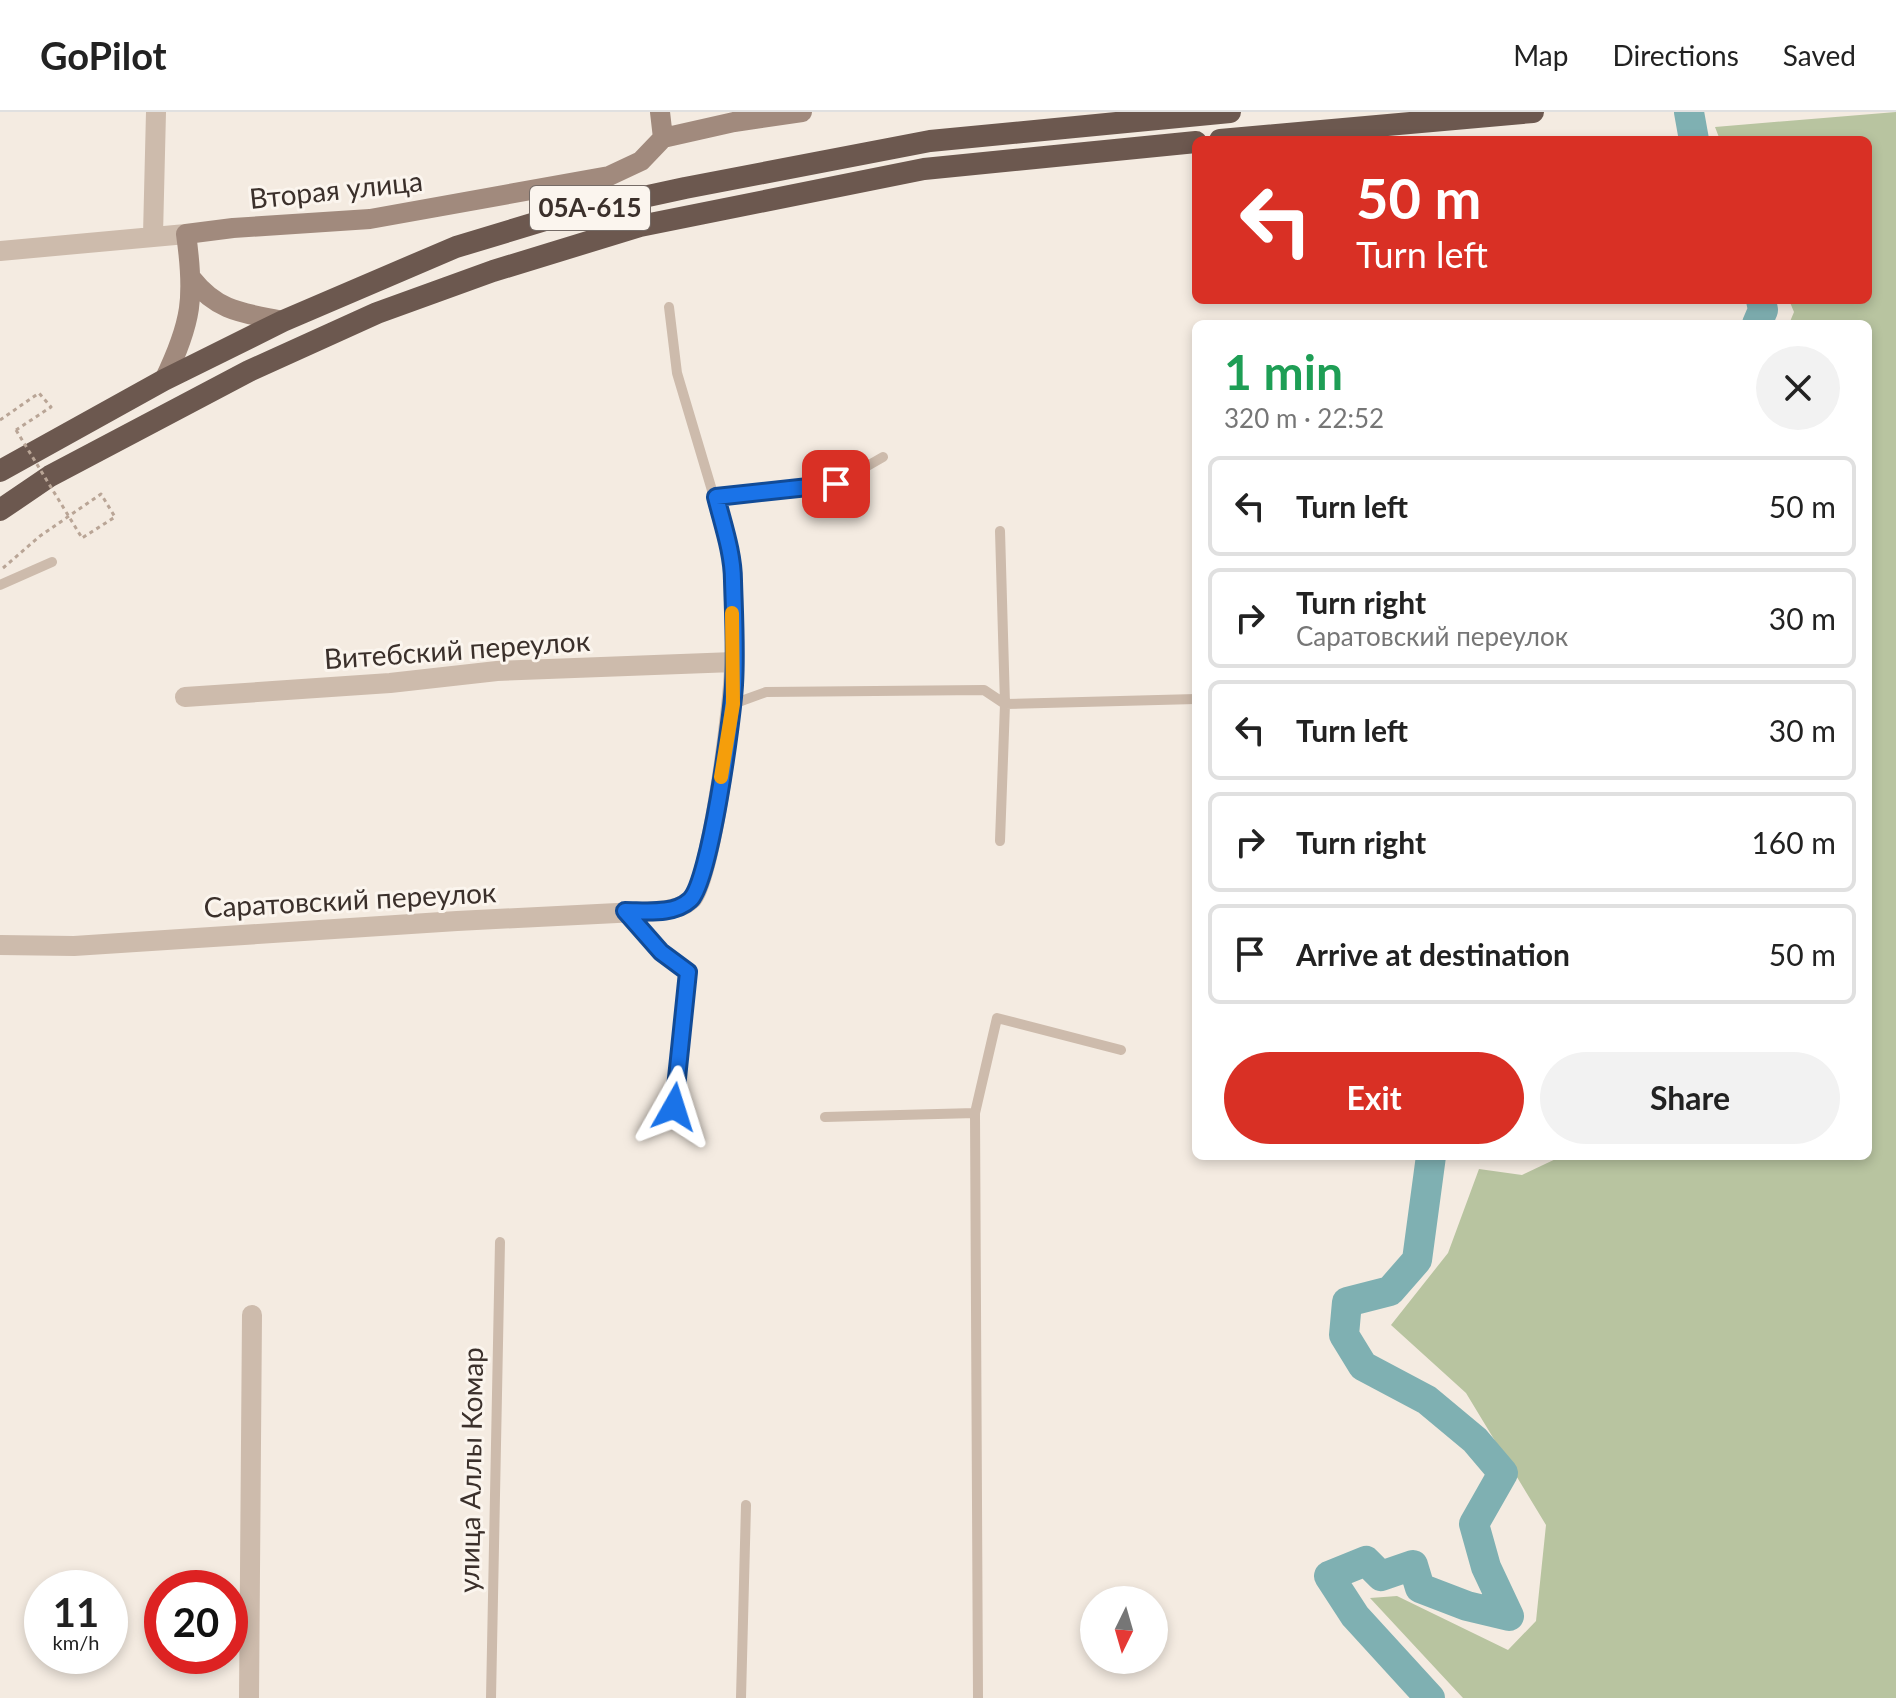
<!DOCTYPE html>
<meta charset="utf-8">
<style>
:root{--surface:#fff;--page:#f2f2f2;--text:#222;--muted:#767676;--line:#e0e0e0;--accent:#d93025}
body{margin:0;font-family:Lato,sans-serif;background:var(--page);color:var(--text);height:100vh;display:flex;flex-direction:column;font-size:30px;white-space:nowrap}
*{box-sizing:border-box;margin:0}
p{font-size:26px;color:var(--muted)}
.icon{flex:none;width:44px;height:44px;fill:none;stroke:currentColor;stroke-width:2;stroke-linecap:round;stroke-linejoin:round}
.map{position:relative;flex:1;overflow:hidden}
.sheet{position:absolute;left:1192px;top:208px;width:680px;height:840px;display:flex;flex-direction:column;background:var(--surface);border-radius:12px;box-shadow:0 4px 12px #0003}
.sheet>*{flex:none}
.banner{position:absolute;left:1192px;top:24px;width:680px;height:168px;border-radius:12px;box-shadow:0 4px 12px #0003;background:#d93025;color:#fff;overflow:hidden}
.needle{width:52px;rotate:185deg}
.tools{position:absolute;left:1080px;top:1474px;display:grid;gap:16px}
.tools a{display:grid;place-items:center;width:88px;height:88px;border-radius:50%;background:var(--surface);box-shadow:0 4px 12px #0003;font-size:40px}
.speed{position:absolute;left:24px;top:1458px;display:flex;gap:16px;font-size:40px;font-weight:700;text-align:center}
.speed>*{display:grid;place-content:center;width:104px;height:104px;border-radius:50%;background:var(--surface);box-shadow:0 4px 12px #0003;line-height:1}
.speed small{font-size:20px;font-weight:400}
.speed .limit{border:12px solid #d22;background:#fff;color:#111}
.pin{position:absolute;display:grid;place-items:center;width:68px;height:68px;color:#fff;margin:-34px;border-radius:16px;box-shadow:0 4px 12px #0006}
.me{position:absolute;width:88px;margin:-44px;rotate:6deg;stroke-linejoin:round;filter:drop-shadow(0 0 6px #0008)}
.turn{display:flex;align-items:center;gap:28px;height:168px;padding:0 32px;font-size:36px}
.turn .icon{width:104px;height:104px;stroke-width:2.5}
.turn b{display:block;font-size:56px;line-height:68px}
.round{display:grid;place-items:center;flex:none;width:84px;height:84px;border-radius:42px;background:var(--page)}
.head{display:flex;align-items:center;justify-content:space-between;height:136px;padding:0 32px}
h1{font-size:48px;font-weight:700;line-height:60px;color:#1e9e55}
.action{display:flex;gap:16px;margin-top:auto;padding:16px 32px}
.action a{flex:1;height:92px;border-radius:48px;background:var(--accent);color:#fff;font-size:32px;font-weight:700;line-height:92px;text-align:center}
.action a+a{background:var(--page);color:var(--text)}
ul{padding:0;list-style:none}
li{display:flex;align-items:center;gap:24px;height:100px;margin:0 16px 12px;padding:0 16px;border:4px solid var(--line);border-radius:12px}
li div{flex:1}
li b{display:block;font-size:30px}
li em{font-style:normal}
header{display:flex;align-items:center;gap:48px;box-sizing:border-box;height:112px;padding:0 40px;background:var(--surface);border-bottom:2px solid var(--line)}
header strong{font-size:38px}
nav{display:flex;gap:44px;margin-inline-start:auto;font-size:28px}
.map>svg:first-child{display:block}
.green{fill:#b8c4a0}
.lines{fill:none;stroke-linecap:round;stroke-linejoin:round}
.river{stroke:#7fb0b2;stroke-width:30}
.path{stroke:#b9a596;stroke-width:3;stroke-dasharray:4 4;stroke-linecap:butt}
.service{stroke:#cdbbac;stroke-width:10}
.minor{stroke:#cdbbac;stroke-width:20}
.secondary{stroke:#a18a7d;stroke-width:20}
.trunk{stroke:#6c584f;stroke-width:22}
.path-bridge{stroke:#b9a596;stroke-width:3;stroke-dasharray:4 4;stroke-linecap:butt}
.route-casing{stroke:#114b97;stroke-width:20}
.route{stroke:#1a73e8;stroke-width:14}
.slow{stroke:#f59e0b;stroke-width:14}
.labels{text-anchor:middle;stroke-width:6;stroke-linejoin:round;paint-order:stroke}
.shield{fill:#fbf5ee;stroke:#756b66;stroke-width:2}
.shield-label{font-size:26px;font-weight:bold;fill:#3b302b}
.street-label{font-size:28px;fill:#3b302b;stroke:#fbf5ee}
</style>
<header>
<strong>GoPilot</strong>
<nav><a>Map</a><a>Directions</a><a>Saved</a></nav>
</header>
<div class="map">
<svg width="1896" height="1586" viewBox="0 0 1896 1586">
<rect width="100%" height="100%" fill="#f4ebe1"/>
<path class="green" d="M1896 0V1586H1463L1370 1486 1397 1484 1508 1538 1536 1509 1546 1413 1466 1281 1391 1213 1448 1141 1479 1057 1522 1063 1562 1044H1868V212H1789L1794 200 1789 188H1868V28H1720L1715 15Z"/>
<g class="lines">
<path class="river" d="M1689 0 1694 28
M1757 212 1763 198 1761 188
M1430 1586 1355 1504 1329 1464 1366 1449 1381 1464 1413 1453 1420 1476 1467 1494 1509 1504 1486 1455 1474 1412 1503 1361 1475 1328 1427 1288 1363 1254 1344 1223 1347 1190 1390 1179 1417 1148 1431 1044"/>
<path class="path" d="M0 308 39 281 51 295 16 318
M3 456 40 424 101 382 115 405 82 426"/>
<path class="service" d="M669 195 677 261 728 432 733 467 734 550
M716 385 836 372 883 345
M1000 419 1005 592 1000 729
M0 473 52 450
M733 592 766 580 984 578 1005 592 1196 587
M627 801 661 840 688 860 674 995 669 1005 657 1010
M975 1001 978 1586
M825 1005 975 1001 997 906 1121 938
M491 1586 500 1130
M741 1586 746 1393"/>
<path class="minor" d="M153 123 156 0
M0 139 186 122
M0 833 74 834 457 809 657 799C670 798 683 796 692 787 711 767 735 584 734 550L497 559 390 571 185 585
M249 1586 252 1203"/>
<path class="secondary" d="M660 0 663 26
M663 26 734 10 802 0
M192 167C218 200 244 201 283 209
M164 268C192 210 195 185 186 122L233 116 370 107 609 64 641 49 663 26"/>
<path class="trunk" d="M1220 28 1533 0
M0 359 164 268 283 209 456 135 565 102 685 76 930 29 1230 0
M0 398 50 364 249 259 377 201 493 159 640 114 924 57 1196 30"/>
<path class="path-bridge" d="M16 318 82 426"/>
</g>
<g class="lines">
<g class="route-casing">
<path id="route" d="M674 995 688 860 661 840 625 799C646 799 674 803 690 788 710 770 732 607 734 573 736 539 734 503 733 469 733 441 723 413 716 385L836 372"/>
</g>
<use href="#route" class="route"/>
<path class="slow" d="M721 665 733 592 732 501"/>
</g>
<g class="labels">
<rect class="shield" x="530" y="74" width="120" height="44" rx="6"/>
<g class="shield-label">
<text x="590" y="105">05А-615</text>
</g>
<g class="street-label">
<text transform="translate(336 78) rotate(-6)" y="10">Вторая улица</text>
<text transform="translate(457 538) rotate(-4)" y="10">Витебский переулок</text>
<text transform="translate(350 788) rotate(-3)" y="10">Саратовский переулок</text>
<text transform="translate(471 1358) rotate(-89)" y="10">улица Аллы Комар</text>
</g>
</g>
</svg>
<div class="tools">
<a><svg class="needle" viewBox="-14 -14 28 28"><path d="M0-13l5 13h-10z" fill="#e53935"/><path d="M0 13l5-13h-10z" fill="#767676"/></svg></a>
</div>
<div class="speed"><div>11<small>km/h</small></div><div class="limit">20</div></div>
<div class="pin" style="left:836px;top:372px;background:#d93025"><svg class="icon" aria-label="arrive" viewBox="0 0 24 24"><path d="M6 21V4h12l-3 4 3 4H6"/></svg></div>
<svg class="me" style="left:674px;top:995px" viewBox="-20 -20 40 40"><path d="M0-17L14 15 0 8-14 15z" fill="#1a73e8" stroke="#fff" stroke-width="4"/></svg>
<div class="banner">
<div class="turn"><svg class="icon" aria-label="left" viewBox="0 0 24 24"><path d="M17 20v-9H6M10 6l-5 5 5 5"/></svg><div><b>50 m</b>Turn left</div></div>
</div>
<section class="sheet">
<div class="head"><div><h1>1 min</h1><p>320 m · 22:52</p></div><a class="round"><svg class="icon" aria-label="close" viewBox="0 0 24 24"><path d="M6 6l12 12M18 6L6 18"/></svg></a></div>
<ul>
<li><svg class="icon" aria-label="left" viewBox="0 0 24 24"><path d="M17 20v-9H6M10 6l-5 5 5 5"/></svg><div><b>Turn left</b></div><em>50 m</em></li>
<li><svg class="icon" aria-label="right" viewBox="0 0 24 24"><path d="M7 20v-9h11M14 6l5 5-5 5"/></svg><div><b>Turn right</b><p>Саратовский переулок</p></div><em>30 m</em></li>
<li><svg class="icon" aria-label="left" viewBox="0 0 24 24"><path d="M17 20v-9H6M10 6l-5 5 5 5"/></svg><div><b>Turn left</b></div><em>30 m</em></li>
<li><svg class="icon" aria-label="right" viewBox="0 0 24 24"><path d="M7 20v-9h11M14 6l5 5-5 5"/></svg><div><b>Turn right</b></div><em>160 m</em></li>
<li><svg class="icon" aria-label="arrive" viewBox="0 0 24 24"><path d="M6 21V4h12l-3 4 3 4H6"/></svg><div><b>Arrive at destination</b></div><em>50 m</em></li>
</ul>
<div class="action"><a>Exit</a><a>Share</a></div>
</section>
</div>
